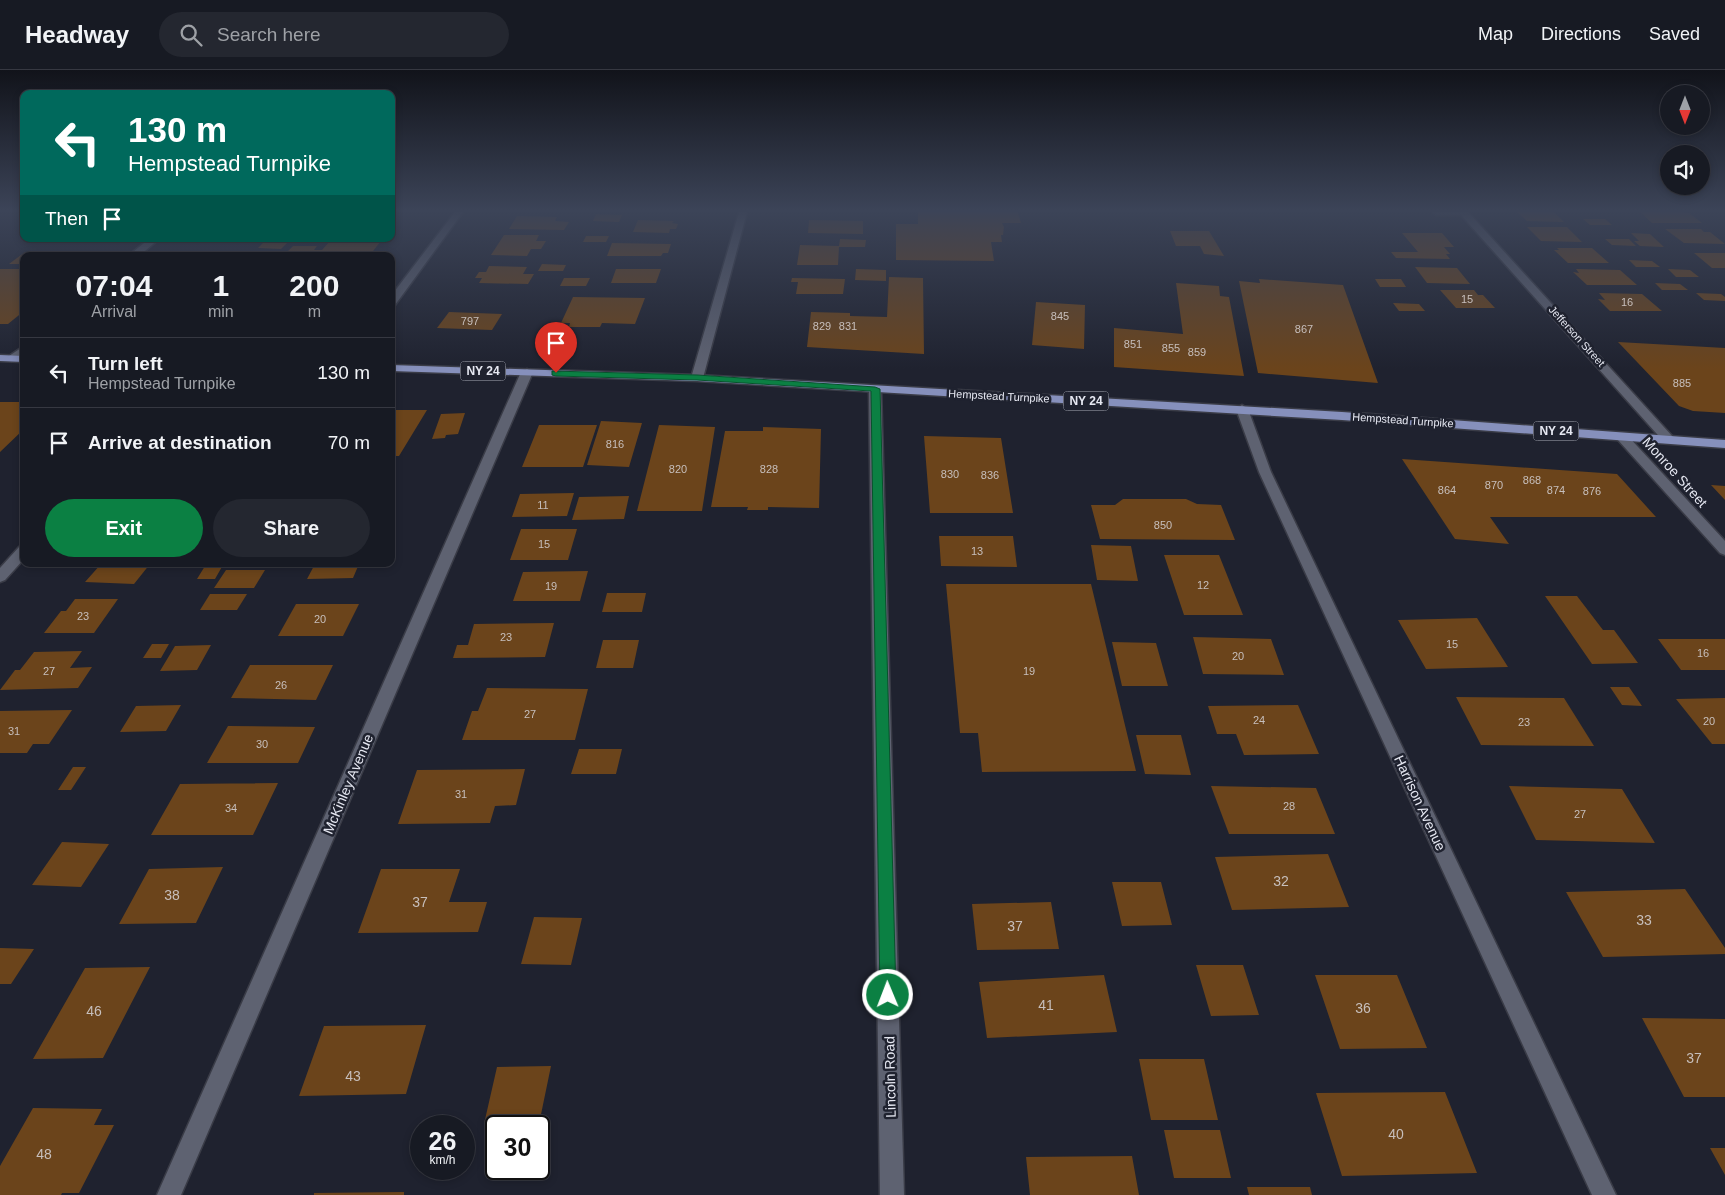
<!DOCTYPE html>
<style>
:root{--surface:#171a23;--page:#242730;--text:#f1f3f6;--muted:#9ea1a6;--line:#363841;--accent:#0b8043}
body{margin:0;font-family:Helvetica,sans-serif;background:var(--page);color:var(--text);height:100vh;display:flex;flex-direction:column;font-size:19px;white-space:nowrap}
*{box-sizing:border-box;margin:0}
p{font-size:16px;color:var(--muted)}
.icon{flex:none;width:28px;height:28px;fill:none;stroke:currentColor;stroke-width:2;stroke-linecap:round;stroke-linejoin:round}
.map{position:relative;flex:1;overflow:hidden}
.sheet{position:absolute;left:20px;top:182px;width:375px;height:315px;display:flex;flex-direction:column;background:var(--surface);border-radius:10px;box-shadow:0 2px 8px #0003,0 0 0 1px var(--line)}
.sheet>*{flex:none}
.guide{position:absolute;left:20px;top:20px;width:375px;height:152px;border-radius:10px;box-shadow:0 2px 8px #0003,0 0 0 1px var(--line);background:#00695c;color:#fff;overflow:hidden}
.needle{width:32px;rotate:180deg}
.tools{position:absolute;left:1660px;top:15px;display:grid;gap:10px}
.tools a{display:grid;place-items:center;width:50px;height:50px;border-radius:50%;background:var(--surface);box-shadow:0 2px 8px #0003,0 0 0 1px var(--line);font-size:25px}
.speed{position:absolute;left:410px;top:1045px;display:flex;gap:10px;font-size:25px;font-weight:700;text-align:center}
.speed>*{display:grid;place-content:center;width:65px;height:65px;border-radius:50%;background:var(--surface);box-shadow:0 2px 8px #0003,0 0 0 1px var(--line);line-height:1}
.speed small{font-size:12px;font-weight:400}
.speed .limit{border:2px solid #111;border-radius:8px;background:#fff;color:#111}
.pin{position:absolute;display:grid;place-items:center;width:42px;height:42px;color:#fff;margin:-51px -21px;border-radius:50% 50% 50% 0;rotate:-45deg;box-shadow:0 0 5px #0007}
.pin .icon{rotate:45deg}
.me{position:absolute;width:55px;margin:-28px;rotate:359deg;stroke-linejoin:round;filter:drop-shadow(0 0 4px #0008)}
.turn{display:flex;align-items:center;gap:18px;height:105px;padding:0 25px;font-size:22px}
.turn .icon{width:65px;height:65px;stroke-width:2.5}
.turn b{display:block;font-size:35px;line-height:42px}
.then{display:flex;align-items:center;height:48px;padding:0 25px;background:#0003;gap:10px;font-size:19px}
.eta{display:flex;justify-content:space-evenly;align-items:center;height:85px;text-align:center}
.eta b{font-size:30px;font-weight:800;line-height:35px}
.primary-button{display:flex;gap:10px;margin-top:auto;padding:10px 25px}
.primary-button a{flex:1;height:58px;border-radius:30px;background:var(--accent);color:#fff;font-size:20px;font-weight:800;line-height:58px;text-align:center}
.primary-button a+a{background:var(--page);color:var(--text)}
ul{padding:0;list-style:none}
li{display:flex;align-items:center;gap:15px;height:70px;padding:0 25px;border-top:1px solid var(--line)}
li div{flex:1}
li b{display:block;font-size:19px}
li em{font-style:normal}
header{display:flex;align-items:center;gap:30px;box-sizing:border-box;height:70px;padding:0 25px;background:var(--surface);border-bottom:1px solid var(--line)}
header strong{font-size:24px}
nav{display:flex;gap:28px;margin-inline-start:auto;font-size:18px}
.search{width:350px;height:45px;background:var(--page);display:flex;align-items:center;gap:12px;box-sizing:border-box;padding:0 18px;border-radius:28px;color:var(--muted);font-size:19px}
.map>svg:first-child{display:block}
.building{fill:#6b441b}
.lines{fill:none;stroke-linecap:round;stroke-linejoin:round}
.minor-casing{stroke:#3a3c47;stroke-width:3}
.major-casing{stroke:#3a3c47;stroke-width:3}
.minor{fill:#5e6271;fill-rule:evenodd}
.major{fill:#8690bc;fill-rule:evenodd}
.route{fill:#0b8043;stroke:#07532c}
.labels{text-anchor:middle;stroke-width:5;stroke-linejoin:round;paint-order:stroke}
.number-label{font-size:11px;fill:#c7bfbc}
.far-street-label{font-size:11px;fill:#e6e8f2;stroke:#1f222f}
.shield{fill:#1f222f;stroke:#aaadb8;stroke-width:1}
.shield-label{font-size:12px;font-weight:bold;fill:#e6e8f2}
.street-label{font-size:14px;fill:#e6e8f2;stroke:#1f222f}
.near-number-label{font-size:14px;fill:#c7bfbc}
</style>
<header>
<strong>Headway</strong>
<div class="search"><svg class="icon" aria-label="search" viewBox="0 0 24 24"><circle cx="10" cy="10" r="6"/><path d="M15 15l6 6"/></svg>Search here</div>
<nav><a>Map</a><a>Directions</a><a>Saved</a></nav>
</header>
<div class="map">
<svg width="1725" height="1125" viewBox="0 0 1725 1125">
<rect width="100%" height="100%" fill="#1f222f"/>
<path class="building" d="M918 142H1018L1021 153H1002L1004 157 1003 165H1001L1002 172H991L994 191 896 190V154H918Z
M1517 142H1554L1564 152 1527 151Z
M1640 142H1681L1689 143 1702 153H1652Z
M596 144 622 145 619 152 593 151Z
M517 146 557 147 555 151 569 152 564 160 509 159Z
M1583 149H1605L1612 155H1590Z
M638 150 674 151 672 153 678 154 676 159H670L669 163 633 162Z
M809 150 863 151V164L808 163Z
M1527 157H1567L1582 172 1541 171Z
M1665 159H1701L1704 162H1710L1725 174 1684 173Z
M1170 161H1209L1224 186 1204 184 1200 176H1176Z
M1402 163H1442L1454 177H1444L1450 184H1446L1450 189 1396 188 1391 182H1418Z
M1631 163 1650 164 1664 177 1640 176 1634 171H1639Z
M504 165H539L536 171H546L541 179H531L527 186 491 185Z
M586 166H609L606 172H583Z
M56 169H97L92 172H51Z
M207 169H252L248 172H204Z
M840 169 866 170 865 177H839L838 195H797L800 175 839 176Z
M1605 169H1629L1636 176 1612 175Z
M266 170 289 171 281 179 258 178Z
M330 171H381L369 186H283L293 176H317L314 180H322Z
M612 173 671 174 668 183H663L661 186H607Z
M1557 178H1592L1609 193H1568L1554 180H1559Z
M25 182 83 183 79 186H24V194H9Z
M1694 183H1725V198H1712Z
M1629 190 1652 191 1660 197H1636Z
M542 194 566 195 563 201H538Z
M489 196 527 197 523 204H534L528 214 479 213 482 208H475L479 202H486Z
M1415 197 1457 198 1470 214 1427 213Z
M0 199H24V241L8 254H0Z
M616 199H661L656 213H611Z
M856 199 886 200V211L855 210Z
M1576 199 1620 200 1637 215H1587L1573 202 1579 203Z
M1668 199 1690 200 1699 207H1676Z
M889 207 923 208 924 284 807 277 811 242 850 243V246L887 247Z
M564 208H590L586 216H560Z
M792 208 845 209 843 224H796L798 212H791Z
M1259 209 1343 215 1378 313 1258 303 1239 211 1260 213Z
M1375 209H1401L1406 217H1380Z
M1176 213 1219 216 1220 226 1229 227 1244 306 1114 297V258L1183 264Z
M1655 213 1680 214 1688 220H1662Z
M1440 220H1474L1478 225H1483L1495 238H1456Z
M1599 223 1642 224 1662 241H1610L1598 229 1605 230Z
M1696 223 1721 224 1725 227V231L1704 230Z
M573 227H574L645 228 635 254 602 253 600 257H569L570 253H561Z
M1036 232 1085 235 1084 279 1032 275Z
M1393 233 1419 234 1425 241H1399Z
M449 242 502 244 492 260 437 258Z
M1618 272 1725 278V343L1693 341 1679 336Z
M0 332H24V359L0 382Z
M393 340H427L399 386H391V343Z
M465 343 458 364 446 365 445 368 432 369 441 344Z
M601 351 642 353 629 397 587 395Z
M539 355H597L583 397H522Z
M659 355 715 357 702 441H637Z
M763 357 821 359 819 438 768 437V440H747L748 437H711L725 361H763Z
M924 366 1001 368 1013 443H930Z
M1402 389 1617 404 1656 447H1490L1509 474 1455 469Z
M1711 415 1725 416V430Z
M574 423 567 446 512 447 520 424Z
M629 426 624 449 572 450 579 427Z
M1123 429H1186L1197 434 1221 435 1235 470 1100 469 1091 435H1115Z
M521 459H577L568 490H510Z
M939 466H1013L1017 497 941 496Z
M1091 475 1131 476 1138 511 1097 510Z
M1164 485H1219L1243 545H1184Z
M101 494H150L134 514 85 512Z
M315 494H359L353 508 307 509Z
M223 495 215 509H197L205 496Z
M226 500H265L254 518H214Z
M588 501 580 531H513L523 502Z
M946 514H1091L1136 701 982 702 978 663H960Z
M607 523H646L642 542H602Z
M210 524H247L237 540H200Z
M1545 526H1577L1603 560H1614L1638 593 1592 594Z
M75 529H118L94 563H44L61 541H66Z
M296 534H359L343 566H278Z
M1477 548 1508 597 1426 599 1398 550Z
M554 553 545 587 453 588 457 575H468L474 554Z
M1193 567 1271 569 1284 605 1203 604Z
M1658 569H1725V600H1681Z
M603 570H639L633 598H596Z
M1112 572 1156 573 1168 616H1122Z
M152 574H169L161 588H143Z
M211 575 197 600 160 601 175 576Z
M82 581 70 598 92 597 78 618 0 620 15 600H20L34 582Z
M250 595H333L316 630 231 628Z
M1610 617H1629L1642 636 1622 635Z
M487 618 588 619 575 670H462L472 641H478Z
M1456 627 1564 628 1594 676 1481 675Z
M1725 628V674H1712L1676 629Z
M181 635 166 661 120 662 136 636Z
M1298 635 1319 684 1244 685 1236 664H1217L1208 636Z
M72 640 49 674H33L27 683H0V641Z
M228 656 315 657 298 693H207Z
M1136 665H1181L1191 705 1145 704Z
M579 679H622L616 704H571Z
M73 697H86L71 720H58Z
M525 699 516 735 495 736 490 753 398 754 417 700Z
M278 713 253 765H151L180 714Z
M1211 716 1316 718 1335 764H1229Z
M1509 716 1622 719 1655 773 1536 770Z
M62 772 109 774 81 817 32 815Z
M1328 784 1349 837 1232 840 1215 787Z
M223 797 196 853 119 854 149 799Z
M381 799H460L449 832H487L478 862 358 863Z
M1112 812H1161L1172 855 1122 856Z
M1685 819 1725 878V884L1603 887 1566 822Z
M1051 832 1059 879 977 880 972 834Z
M534 847 582 848 571 895 521 894Z
M0 878 34 879 11 914H0Z
M1196 895H1243L1259 945 1211 946Z
M150 897 103 988 33 989 85 898Z
M1104 905 1117 962 987 968 979 912Z
M1315 905H1397L1427 978 1340 979Z
M1642 948 1725 949V1027H1684Z
M426 955 406 1024 299 1026 324 956Z
M1139 989H1204L1218 1050H1151Z
M551 996 539 1054H484L497 997Z
M1445 1022 1477 1103 1342 1106 1316 1023Z
M33 1038 102 1039 94 1055H114L79 1123H62L61 1125H0V1096Z
M1164 1060H1220L1231 1108H1174Z
M1710 1078H1725V1105Z
M1132 1086 1139 1125H1030L1026 1087Z
M1247 1117H1310L1312 1125H1249Z
M404 1122V1125H314V1123Z"/>
<g class="lines">
<g class="minor-casing">
<path id="minor" d="M455 142H463L395 235 391 236V226Z
M739 142H747L703 308 701 310H693L691 308Z
M1432 142H1468L1673 367 1675 370 1673 373H1665L1461 145H1436Z
M149 169H159L139 186H128Z
M24 276V285L17 290H9L8 288 9 286Z
M527 299 533 302 181 1125H157L521 302Z
M875 316 881 319 904 1125H880L869 319Z
M1242 335 1248 339 1271 402 1616 1125H1592L1259 402 1236 339Z
M1622 363 1626 364 1725 471V485L1720 483 1618 370 1616 367Z
M24 475V489L5 510 0 512V498L19 477Z"/>
</g>
<g class="major-casing">
<path id="major" d="M0 285 24 286V292L0 291Z
M391 295 697 305 1342 342 1725 370V378L1342 350 697 311 391 301Z"/>
</g>
<use href="#minor" class="minor"/>
<use href="#major" class="major"/>
</g>
<linearGradient id="sky" x2="0" y2="1"><stop stop-color="#11131a"/><stop offset="0.47" stop-color="#3c4458"/><stop offset="1" stop-color="#3c4458" stop-opacity="0"/></linearGradient>
<rect width="1725" height="299" fill="url(#sky)"/>
<path class="route" d="M552 301 697 305 875 317 880 319 896 925 893 931 888 933 883 931 880 925 871 321 697 310 556 306 552 305Z"/>
<g class="labels">
<g class="number-label">
<text x="1467" y="233">15</text>
<text x="1627" y="236">16</text>
<text x="1060" y="250">845</text>
<text x="470" y="255">797</text>
<text x="822" y="260">829</text>
<text x="848" y="260">831</text>
<text x="1304" y="263">867</text>
<text x="1133" y="278">851</text>
<text x="1171" y="282">855</text>
<text x="1197" y="286">859</text>
<text x="1682" y="317">885</text>
<text x="615" y="378">816</text>
<text x="678" y="403">820</text>
<text x="769" y="403">828</text>
<text x="950" y="408">830</text>
<text x="990" y="409">836</text>
<text x="1532" y="414">868</text>
<text x="1494" y="419">870</text>
<text x="1447" y="424">864</text>
<text x="1556" y="424">874</text>
<text x="1592" y="425">876</text>
<text x="543" y="439">11</text>
<text x="1163" y="459">850</text>
<text x="544" y="478">15</text>
<text x="977" y="485">13</text>
<text x="1203" y="519">12</text>
<text x="551" y="520">19</text>
<text x="83" y="550">23</text>
<text x="320" y="553">20</text>
<text x="506" y="571">23</text>
<text x="1452" y="578">15</text>
<text x="1703" y="587">16</text>
<text x="1238" y="590">20</text>
<text x="49" y="605">27</text>
<text x="1029" y="605">19</text>
<text x="281" y="619">26</text>
<text x="530" y="648">27</text>
<text x="1259" y="654">24</text>
<text x="1709" y="655">20</text>
<text x="1524" y="656">23</text>
<text x="14" y="665">31</text>
<text x="262" y="678">30</text>
<text x="461" y="728">31</text>
<text x="1289" y="740">28</text>
<text x="231" y="742">34</text>
<text x="1580" y="748">27</text>
</g>
<g class="far-street-label">
<text transform="translate(1577 266) rotate(48)" y="4">Jefferson Street</text>
<text transform="translate(999 326) rotate(3)" y="4">Hempstead Turnpike</text>
<text transform="translate(1403 350) rotate(4)" y="4">Hempstead Turnpike</text>
</g>
<g class="shield">
<rect x="460.5" y="291.5" width="45" height="19" rx="4"/>
<rect x="1063.5" y="321.5" width="45" height="19" rx="4"/>
<rect x="1533.5" y="351.5" width="45" height="19" rx="4"/>
</g>
<g class="shield-label">
<text x="483" y="305">NY 24</text>
<text x="1086" y="335">NY 24</text>
<text x="1556" y="365">NY 24</text>
</g>
<g class="street-label">
<text transform="translate(1675 402) rotate(48)" y="5">Monroe Street</text>
<text transform="translate(348 714) rotate(-67)" y="5">McKinley Avenue</text>
<text transform="translate(1420 733) rotate(65)" y="5">Harrison Avenue</text>
<text transform="translate(890 1007) rotate(-91)" y="5">Lincoln Road</text>
</g>
<g class="near-number-label">
<text x="1281" y="816">32</text>
<text x="172" y="830">38</text>
<text x="420" y="837">37</text>
<text x="1644" y="855">33</text>
<text x="1015" y="861">37</text>
<text x="1046" y="940">41</text>
<text x="1363" y="943">36</text>
<text x="94" y="946">46</text>
<text x="1694" y="993">37</text>
<text x="353" y="1011">43</text>
<text x="1396" y="1069">40</text>
<text x="44" y="1089">48</text>
</g>
</g>
</svg>
<div class="tools">
<a><svg class="needle" viewBox="-14 -14 28 28"><path d="M0-13l5 13h-10z" fill="#e53935"/><path d="M0 13l5-13h-10z" fill="#9ea1a6"/></svg></a>
<a><svg class="icon" aria-label="sound" viewBox="0 0 24 24"><path d="M4 9h4l5-4v14l-5-4H4zM17 9q2 3 0 6"/></svg></a>
</div>
<div class="speed"><div>26<small>km/h</small></div><div class="limit">30</div></div>
<div class="pin" style="left:556px;top:303px;background:#d93025"><svg class="icon" aria-label="arrive" viewBox="0 0 24 24"><path d="M6 21V4h12l-3 4 3 4H6"/></svg></div>
<svg class="me" style="left:888px;top:925px" viewBox="-20 -20 40 40"><circle r="17" fill="#0b8043" stroke="#fff" stroke-width="3"/><path d="M0-11L8 9 0 5-8 9z" fill="#fff"/></svg>
<div class="guide">
<div class="turn"><svg class="icon" aria-label="left" viewBox="0 0 24 24"><path d="M17 20v-9H6M10 6l-5 5 5 5"/></svg><div><b>130 m</b>Hempstead Turnpike</div></div>
<div class="then">Then<svg class="icon" aria-label="arrive" viewBox="0 0 24 24"><path d="M6 21V4h12l-3 4 3 4H6"/></svg></div>
</div>
<section class="sheet">
<div class="eta">
<div><b>07:04</b><p>Arrival</p></div>
<div><b>1</b><p>min</p></div>
<div><b>200</b><p>m</p></div>
</div>
<ul>
<li><svg class="icon" aria-label="left" viewBox="0 0 24 24"><path d="M17 20v-9H6M10 6l-5 5 5 5"/></svg><div><b>Turn left</b><p>Hempstead Turnpike</p></div><em>130 m</em></li>
<li><svg class="icon" aria-label="arrive" viewBox="0 0 24 24"><path d="M6 21V4h12l-3 4 3 4H6"/></svg><div><b>Arrive at destination</b></div><em>70 m</em></li>
</ul>
<div class="primary-button"><a>Exit</a><a>Share</a></div>
</section>
</div>
